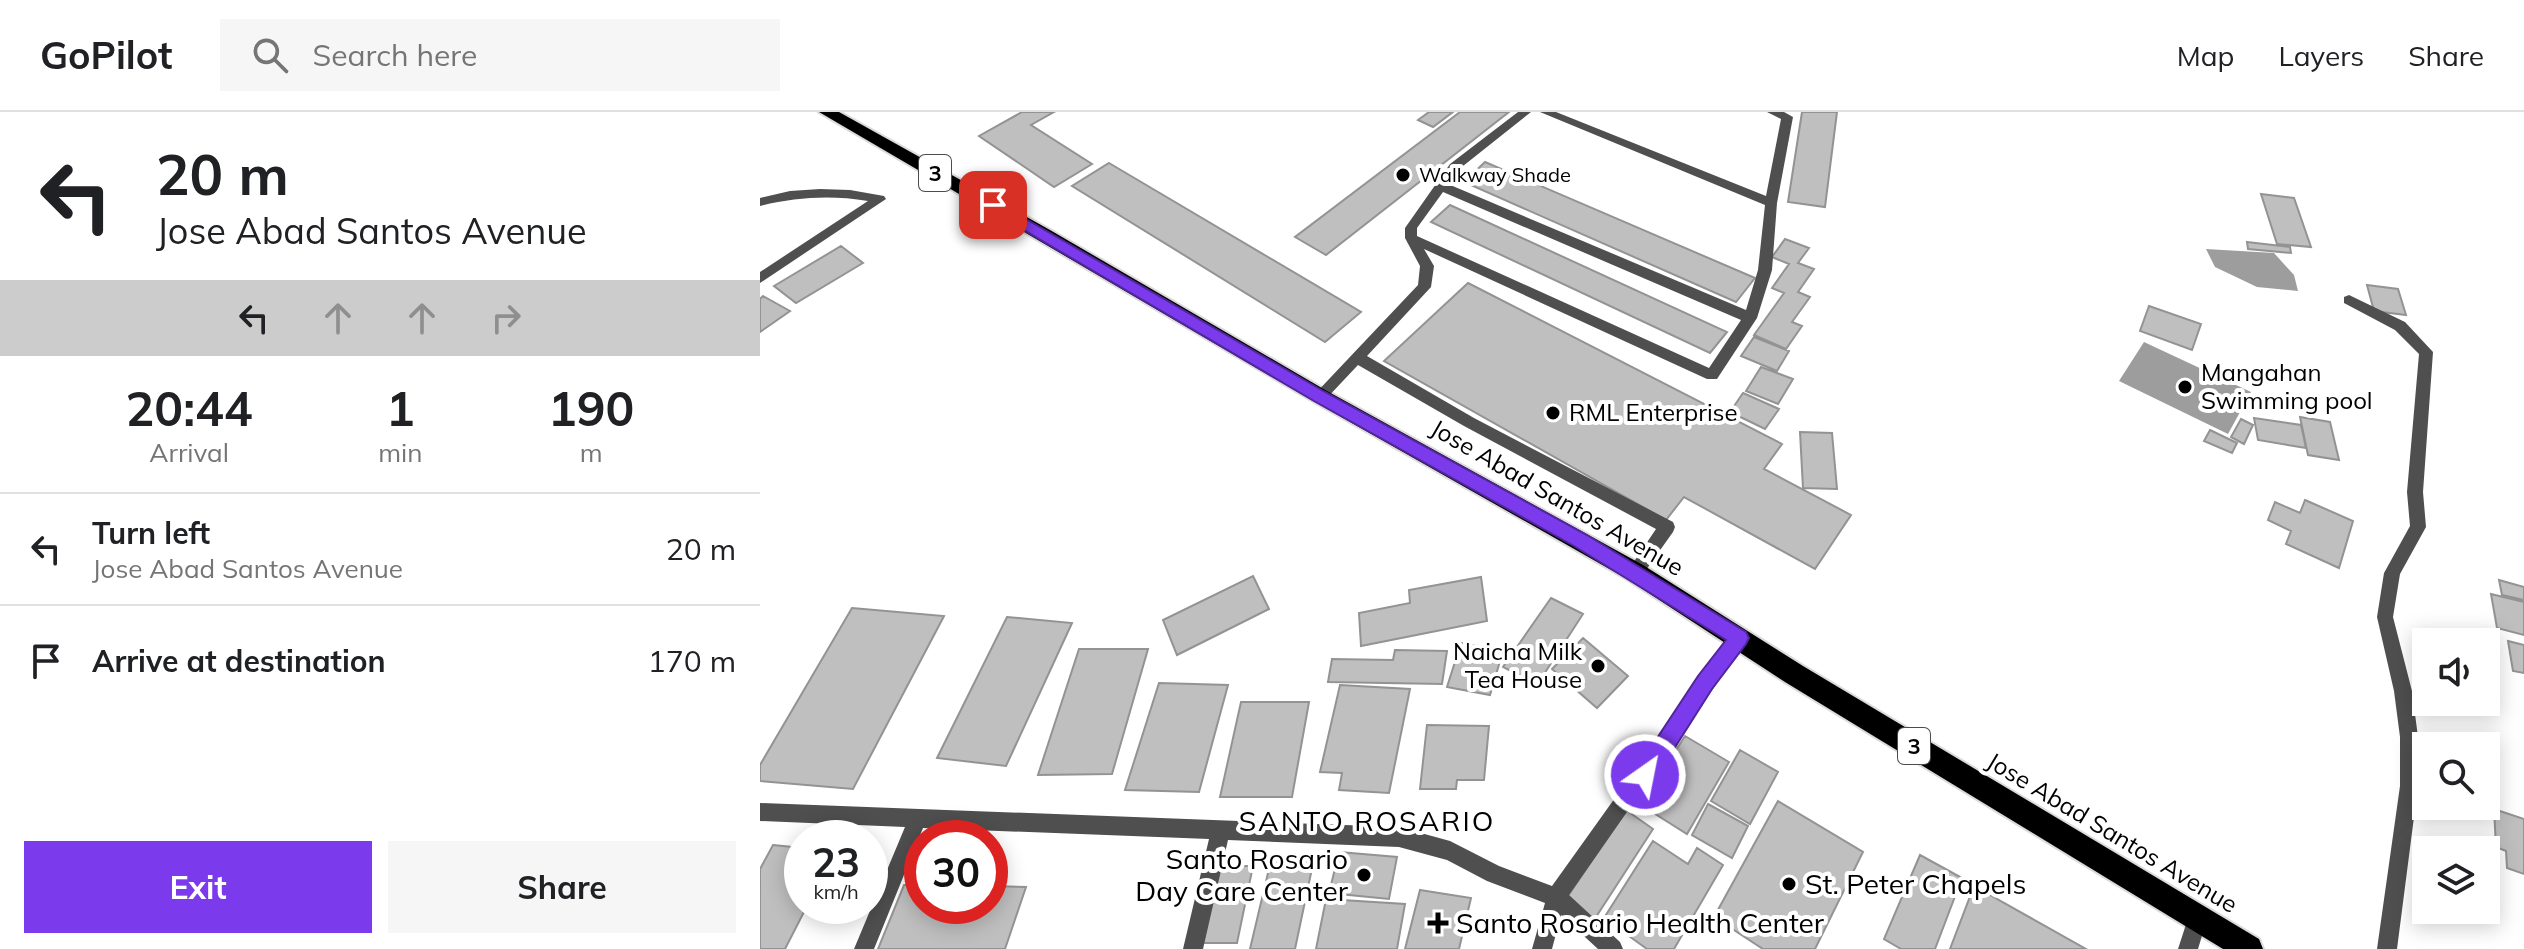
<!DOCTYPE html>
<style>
:root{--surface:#fff;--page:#f6f6f6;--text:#202124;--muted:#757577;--line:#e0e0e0;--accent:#7c3aed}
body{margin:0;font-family:Mulish,sans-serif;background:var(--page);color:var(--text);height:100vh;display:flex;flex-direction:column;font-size:30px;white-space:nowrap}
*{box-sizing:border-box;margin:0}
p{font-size:26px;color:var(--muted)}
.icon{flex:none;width:44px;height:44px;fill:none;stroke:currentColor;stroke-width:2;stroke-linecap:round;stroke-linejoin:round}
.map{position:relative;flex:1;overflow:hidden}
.sheet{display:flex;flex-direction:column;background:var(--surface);width:760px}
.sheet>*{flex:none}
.banner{background:#fff;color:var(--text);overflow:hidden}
.tools{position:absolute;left:1652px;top:516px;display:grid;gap:16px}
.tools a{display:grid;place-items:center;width:88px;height:88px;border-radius:0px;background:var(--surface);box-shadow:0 4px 20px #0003;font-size:40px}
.speed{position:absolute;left:24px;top:708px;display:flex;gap:16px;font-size:40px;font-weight:700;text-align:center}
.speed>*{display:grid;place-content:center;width:104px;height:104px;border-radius:50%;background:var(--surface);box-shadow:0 4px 20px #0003;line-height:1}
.speed small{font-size:20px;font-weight:400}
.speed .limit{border:12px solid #d22;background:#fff;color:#111}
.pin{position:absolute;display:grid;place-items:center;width:68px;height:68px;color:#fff;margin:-34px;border-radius:16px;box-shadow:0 4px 12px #0006}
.me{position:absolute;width:88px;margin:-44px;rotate:33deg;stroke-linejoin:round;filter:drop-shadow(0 0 6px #0008)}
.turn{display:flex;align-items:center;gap:28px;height:168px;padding:0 24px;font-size:36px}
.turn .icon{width:104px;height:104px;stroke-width:2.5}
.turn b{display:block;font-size:56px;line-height:68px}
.lanes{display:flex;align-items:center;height:76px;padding:0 24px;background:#0003;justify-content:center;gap:40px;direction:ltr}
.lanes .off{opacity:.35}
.eta{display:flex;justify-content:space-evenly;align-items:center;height:136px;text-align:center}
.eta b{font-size:48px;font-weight:700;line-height:56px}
.primary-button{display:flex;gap:16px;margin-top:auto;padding:16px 24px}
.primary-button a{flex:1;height:92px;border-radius:0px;background:var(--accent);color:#fff;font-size:32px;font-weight:700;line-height:92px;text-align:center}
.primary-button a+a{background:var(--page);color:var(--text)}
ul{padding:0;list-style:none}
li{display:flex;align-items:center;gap:24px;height:112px;padding:0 24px;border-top:2px solid var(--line)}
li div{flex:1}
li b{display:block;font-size:30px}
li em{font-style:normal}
header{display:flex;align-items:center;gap:48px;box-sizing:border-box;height:112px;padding:0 40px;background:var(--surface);border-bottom:2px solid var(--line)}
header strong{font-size:38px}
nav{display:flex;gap:44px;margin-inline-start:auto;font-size:28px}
.search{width:560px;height:72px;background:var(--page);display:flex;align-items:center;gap:20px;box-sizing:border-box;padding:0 28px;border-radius:0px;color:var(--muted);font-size:30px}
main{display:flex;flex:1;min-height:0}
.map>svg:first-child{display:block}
.water{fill:#9d9d9d}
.building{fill:#bfbfbf;stroke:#939393;stroke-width:2}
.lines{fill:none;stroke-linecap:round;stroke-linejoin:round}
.trunk-casing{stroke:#dbdbdb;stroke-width:4}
.service{fill:#4f4f4f;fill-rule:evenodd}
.minor{fill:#4f4f4f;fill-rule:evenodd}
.trunk{fill:#000;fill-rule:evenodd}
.route{fill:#7c3aed;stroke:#51269a;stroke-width:2}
.poi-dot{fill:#000;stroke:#fff;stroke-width:3}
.labels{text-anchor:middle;stroke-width:8;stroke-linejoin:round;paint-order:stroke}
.far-poi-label{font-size:20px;fill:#000;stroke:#fff;text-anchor:start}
.shield{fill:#fff;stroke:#4c4c4c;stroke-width:2}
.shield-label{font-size:22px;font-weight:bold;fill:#000}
.poi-label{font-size:24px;fill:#000;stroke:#fff;text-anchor:start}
.street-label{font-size:24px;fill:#000;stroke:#fff}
.quarter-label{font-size:28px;letter-spacing:2px;fill:#000;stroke:#fff}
.near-poi-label{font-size:28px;fill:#000;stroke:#fff;text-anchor:start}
</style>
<header>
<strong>GoPilot</strong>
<div class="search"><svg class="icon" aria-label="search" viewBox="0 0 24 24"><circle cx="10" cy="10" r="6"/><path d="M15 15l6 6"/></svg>Search here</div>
<nav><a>Map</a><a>Layers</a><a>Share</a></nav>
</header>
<main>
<section class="sheet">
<div class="banner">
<div class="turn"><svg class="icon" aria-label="left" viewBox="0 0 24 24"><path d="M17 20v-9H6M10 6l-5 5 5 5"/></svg><div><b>20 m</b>Jose Abad Santos Avenue</div></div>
<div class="lanes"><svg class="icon" aria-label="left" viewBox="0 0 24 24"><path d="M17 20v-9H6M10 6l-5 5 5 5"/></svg><svg class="icon off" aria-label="ahead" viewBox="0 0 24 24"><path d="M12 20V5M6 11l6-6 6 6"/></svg><svg class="icon off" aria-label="ahead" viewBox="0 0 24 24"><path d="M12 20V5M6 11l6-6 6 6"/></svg><svg class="icon off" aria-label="right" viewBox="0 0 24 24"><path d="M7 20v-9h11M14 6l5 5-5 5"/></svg></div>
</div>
<div class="eta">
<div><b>20:44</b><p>Arrival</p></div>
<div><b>1</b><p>min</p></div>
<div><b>190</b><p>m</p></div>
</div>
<ul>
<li><svg class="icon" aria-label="left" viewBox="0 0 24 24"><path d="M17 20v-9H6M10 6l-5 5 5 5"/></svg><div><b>Turn left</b><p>Jose Abad Santos Avenue</p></div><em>20 m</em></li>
<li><svg class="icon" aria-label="arrive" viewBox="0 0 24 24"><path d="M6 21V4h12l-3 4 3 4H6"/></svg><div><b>Arrive at destination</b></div><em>170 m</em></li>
</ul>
<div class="primary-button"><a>Exit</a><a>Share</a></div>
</section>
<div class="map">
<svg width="1764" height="837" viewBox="0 0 1764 837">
<rect width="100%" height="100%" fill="#fff"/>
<path class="water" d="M1446 137 1514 141 1534 163 1538 179 1497 175 1455 155Z
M1384 230 1491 280 1468 322 1359 269Z"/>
<path class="building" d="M262 0H294L271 13 332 52 294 75 219 24Z
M669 0H693L673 15 658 8Z
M700 0H749L566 143 535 125Z
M1042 0H1077L1065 95 1028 90Z
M725 50 995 166 976 190 704 70Z
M349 51 601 200 565 230 312 74Z
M1501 82 1534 86 1551 135 1517 132Z
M690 93 967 220 950 241 671 110Z
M1025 127 1049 136 1038 151 1054 157 1038 180 1050 185 1032 210 1042 214 1026 237 994 223 1024 181 1012 176 1029 152 1012 145Z
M1487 130 1530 135 1531 141 1488 137Z
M81 134 103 151 36 191 14 174Z
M708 171 1022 332 1004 357 1091 403 1055 457 924 385 906 408 624 249Z
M1607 173 1638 177 1646 203 1614 199Z
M3 184 30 199 0 220V187Z
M1389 194 1441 212 1432 238 1380 219Z
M994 225 1029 239 1017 259 981 244Z
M1001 255 1033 267 1018 292 986 279Z
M983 281 1019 297 1005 317 970 300Z
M1540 305 1570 310 1579 348 1548 343Z
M1494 306 1541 313 1546 336 1498 328Z
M1481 307 1493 313 1484 332 1471 325Z
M1450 318 1477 331 1472 341 1444 329Z
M1040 320 1072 321 1077 377 1043 376Z
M1545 388 1593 409 1579 456 1526 432 1531 419 1508 408 1515 390 1540 401Z
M493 464 509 497 417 543 403 508Z
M721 465 727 509 601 534 599 501 650 491 649 478Z
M1739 468 1764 475V488L1742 483Z
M1731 482 1764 490V523L1737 516Z
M791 486 823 502 777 573 743 555Z
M92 496 184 504 93 677 0 669V653Z
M247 505 312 511 246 654 177 646Z
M823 526 868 564 837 596 792 557Z
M1748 529 1764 533V561L1753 559Z
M701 531 743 539 730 583 687 575Z
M319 537H388L352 662 278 663Z
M635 538 687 539 682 572 568 570 572 547 633 548Z
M399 571 468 573 439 680 365 678Z
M580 573 650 577 629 681 579 678 582 661 560 660Z
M481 590H549L532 685H460Z
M667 613 729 614 724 668H697L696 677H660Z
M925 624 969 650 927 722 881 693Z
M980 638 1018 660 990 712 951 689Z
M1018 689 1103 740 1055 837H1003L954 805Z
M948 692 988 714 972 746 932 723Z
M1734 697 1764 707V762L1747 756 1746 739 1736 735Z
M866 698 893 717 834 808 806 787Z
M893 729 928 752 937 736 963 753 914 837H887L844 806Z
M13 733 42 736V794H47L25 837H0V757Z
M579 740 637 745 629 787 569 781Z
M1160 743 1202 766 1175 837H1141L1124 827Z
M512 744 554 747 535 837H490Z
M460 754H493L477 831H443Z
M144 773H162V794H230V774L266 775 245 837H118Z
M1214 774 1326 837H1190Z
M660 778 711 786 699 837H645Z
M566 787 645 792 637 837H556Z"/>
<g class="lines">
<g class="trunk-casing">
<path id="trunk" d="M59 0H79L290 118 567 279 883 453 1043 554 1499 827 1503 837H1463L1025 570 867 467 553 289Z"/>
</g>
<path class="service" d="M758 0H771L698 58 688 72 986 198 998 158 1005 93 780 0H796L1006 84 1021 7 1007 0H1024L1033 5 1017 91 1012 158 997 206 957 267H947L664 137 674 154 671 175 607 244 714 306 913 410 915 415 913 420 881 465 875 467 869 465 867 460 896 417 704 314 598 253 565 288 560 290 553 284 658 173 660 154 645 126V116L690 52ZM683 80 981 208 949 256 657 124V116Z
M1589 183 1645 210 1673 240 1663 380 1666 415 1640 462 1633 505 1652 579 1658 625V674L1637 837H1617L1640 674V625L1634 579 1617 505 1624 461 1650 414 1647 380 1659 242 1635 218 1584 191V185Z"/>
<path class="minor" d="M60 77 90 78 124 84 126 87 0 171V160L108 89C71 83 36 85 0 94V86L30 79Z
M979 518 985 521 988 526 985 531 809 783 860 830 863 837H838L801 803 792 837H772L785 791 727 769 687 748 639 735 468 728 443 837H423L449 727 163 716 114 837H94L145 715 0 709V691L639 715 690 729 739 754 792 774 973 521Z
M1437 797 1444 800 1447 807 1438 837H1418L1430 800Z"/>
<use href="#trunk" class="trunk"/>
</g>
<path class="route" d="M233 88 565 280 827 423 986 520 989 526 986 532 952 577 893 670 885 673 878 670 875 663 878 655 938 564 966 528 814 434 554 289 228 97 226 93Z"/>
<g class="poi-dot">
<circle cx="643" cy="63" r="8"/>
<circle cx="1425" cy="275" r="8"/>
<circle cx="793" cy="301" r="8"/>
<circle cx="838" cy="554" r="8"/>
<circle cx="604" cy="763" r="8"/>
<circle cx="1029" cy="772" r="8"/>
<path d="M674 799h8v8h8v8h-8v8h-8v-8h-8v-8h8z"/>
</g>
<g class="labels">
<g class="far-poi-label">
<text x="659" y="70">Walkway Shade</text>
</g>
<g class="shield">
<rect x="159" y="43" width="32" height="36" rx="6"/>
<rect x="1138" y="616" width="32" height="36" rx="6"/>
</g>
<g class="shield-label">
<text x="175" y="69">3</text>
<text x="1154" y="642">3</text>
</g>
<g class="poi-label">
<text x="1441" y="269">Mangahan<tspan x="1441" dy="28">Swimming pool</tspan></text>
<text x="809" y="309">RML Enterprise</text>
<text x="822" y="548" text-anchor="end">Naicha Milk<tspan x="822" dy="28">Tea House</tspan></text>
</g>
<g class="street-label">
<text transform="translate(797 386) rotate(30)" y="8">Jose Abad Santos Avenue</text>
<text transform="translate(1352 721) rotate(31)" y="8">Jose Abad Santos Avenue</text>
</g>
<g class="quarter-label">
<text x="607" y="719">SANTO ROSARIO</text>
</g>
<g class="near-poi-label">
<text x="588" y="757" text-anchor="end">Santo Rosario<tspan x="588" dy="32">Day Care Center</tspan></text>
<text x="1045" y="782">St. Peter Chapels</text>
<text x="696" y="821">Santo Rosario Health Center</text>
</g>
</g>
</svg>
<div class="tools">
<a><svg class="icon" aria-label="sound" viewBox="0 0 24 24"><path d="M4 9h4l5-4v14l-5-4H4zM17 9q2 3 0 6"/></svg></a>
<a><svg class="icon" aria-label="search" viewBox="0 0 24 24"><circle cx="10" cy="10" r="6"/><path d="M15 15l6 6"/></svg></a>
<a><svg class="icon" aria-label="layers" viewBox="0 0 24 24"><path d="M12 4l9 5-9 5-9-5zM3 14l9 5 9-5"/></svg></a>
</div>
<div class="speed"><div>23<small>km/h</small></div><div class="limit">30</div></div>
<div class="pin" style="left:233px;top:93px;background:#d93025"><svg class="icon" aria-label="arrive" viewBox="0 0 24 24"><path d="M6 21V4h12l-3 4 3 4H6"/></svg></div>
<svg class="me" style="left:885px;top:663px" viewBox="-20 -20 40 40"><circle r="17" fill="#7c3aed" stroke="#fff" stroke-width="3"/><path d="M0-11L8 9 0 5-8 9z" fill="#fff"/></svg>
</div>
</main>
